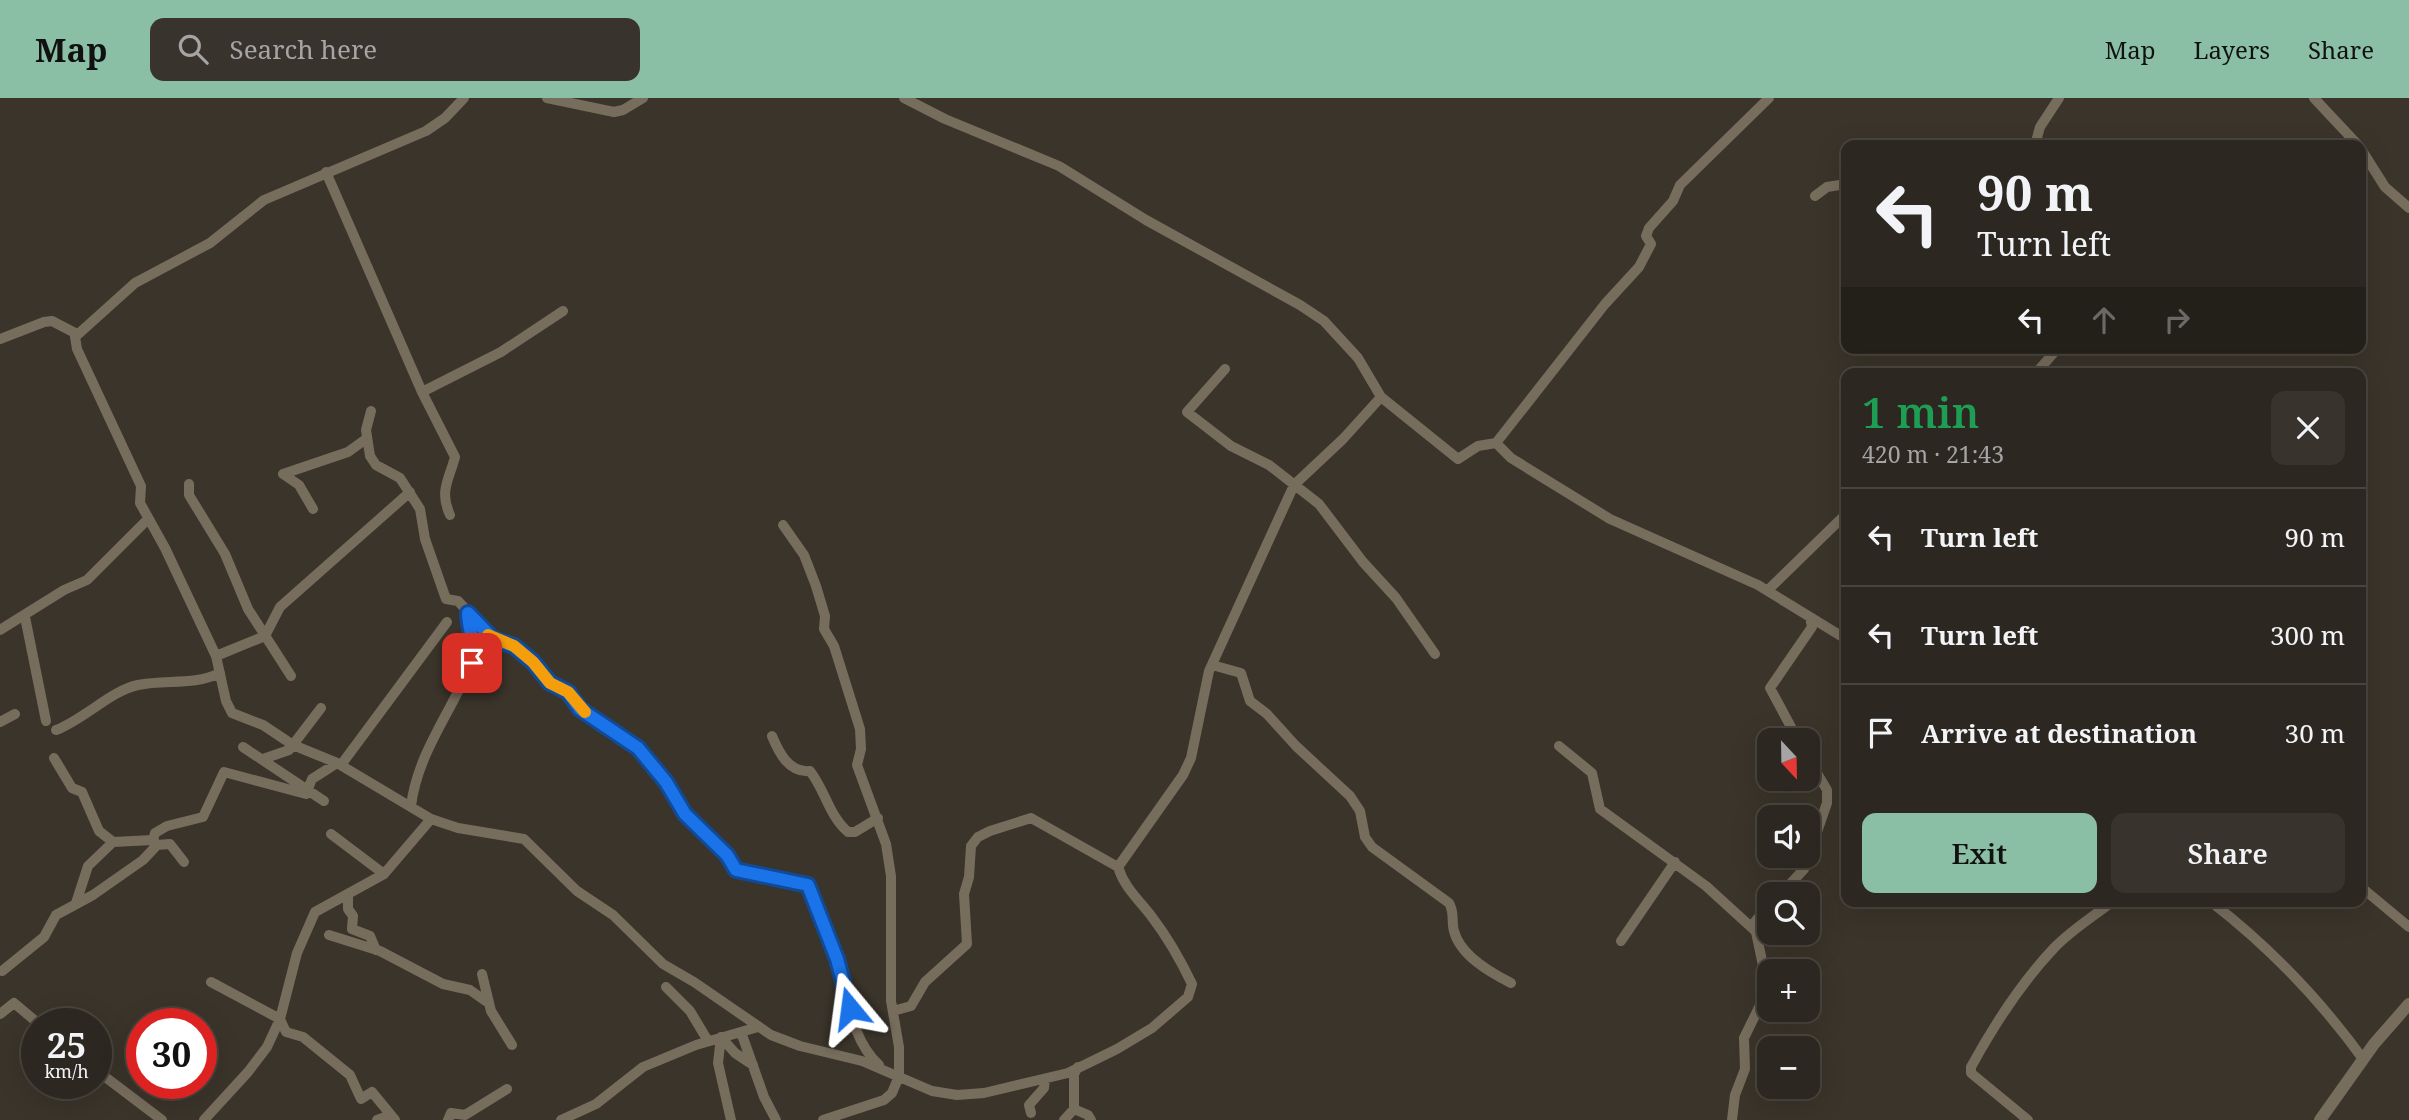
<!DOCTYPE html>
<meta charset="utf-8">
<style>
:root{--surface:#2c2720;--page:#38332d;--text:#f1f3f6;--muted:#a6a5a5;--line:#48443e;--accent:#8abfa5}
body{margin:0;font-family:"Noto Serif",serif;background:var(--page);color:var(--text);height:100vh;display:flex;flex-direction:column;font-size:26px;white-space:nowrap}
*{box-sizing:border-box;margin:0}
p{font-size:23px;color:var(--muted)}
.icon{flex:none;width:38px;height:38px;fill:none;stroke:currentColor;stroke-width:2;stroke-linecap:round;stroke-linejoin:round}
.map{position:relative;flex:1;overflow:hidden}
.drawer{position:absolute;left:1841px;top:270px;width:525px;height:539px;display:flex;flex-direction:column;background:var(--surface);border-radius:14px;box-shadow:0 7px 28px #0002,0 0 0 2px var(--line)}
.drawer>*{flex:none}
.banner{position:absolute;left:1841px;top:42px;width:525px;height:214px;border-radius:14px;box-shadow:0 7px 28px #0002,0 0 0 2px var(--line);background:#2c2720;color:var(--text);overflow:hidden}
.needle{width:46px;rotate:158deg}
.buttons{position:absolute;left:1757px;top:630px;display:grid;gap:14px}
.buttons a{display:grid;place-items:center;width:63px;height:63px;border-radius:14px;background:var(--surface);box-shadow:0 7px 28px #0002,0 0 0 2px var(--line);font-size:35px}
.speed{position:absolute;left:21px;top:910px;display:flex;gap:14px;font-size:35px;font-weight:700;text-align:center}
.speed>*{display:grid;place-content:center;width:91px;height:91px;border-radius:50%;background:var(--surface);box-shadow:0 7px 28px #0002,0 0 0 2px var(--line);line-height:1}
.speed small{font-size:18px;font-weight:400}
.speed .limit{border:10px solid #d22;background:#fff;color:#111}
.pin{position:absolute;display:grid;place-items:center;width:60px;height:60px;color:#fff;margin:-30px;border-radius:14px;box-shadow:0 4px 10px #0006}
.me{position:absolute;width:77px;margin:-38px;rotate:344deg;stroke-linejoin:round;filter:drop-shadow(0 0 5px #0008)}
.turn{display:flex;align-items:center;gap:24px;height:147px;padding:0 21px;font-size:32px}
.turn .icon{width:91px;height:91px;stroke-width:2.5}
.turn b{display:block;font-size:49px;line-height:60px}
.lanes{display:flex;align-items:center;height:66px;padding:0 21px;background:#0003;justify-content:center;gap:35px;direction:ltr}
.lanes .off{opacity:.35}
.round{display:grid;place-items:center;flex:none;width:74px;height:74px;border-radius:14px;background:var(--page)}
.head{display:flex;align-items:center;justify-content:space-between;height:119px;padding:0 21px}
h1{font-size:42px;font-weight:600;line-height:52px;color:#1e9e55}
.button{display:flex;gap:14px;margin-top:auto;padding:14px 21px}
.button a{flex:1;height:80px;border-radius:14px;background:var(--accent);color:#111;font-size:28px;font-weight:600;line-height:80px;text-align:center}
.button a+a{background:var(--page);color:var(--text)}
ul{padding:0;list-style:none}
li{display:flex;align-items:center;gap:21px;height:98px;padding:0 21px;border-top:2px solid var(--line)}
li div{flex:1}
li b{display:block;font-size:26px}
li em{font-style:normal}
header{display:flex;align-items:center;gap:42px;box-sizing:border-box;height:98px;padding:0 35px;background:var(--accent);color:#111}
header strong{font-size:33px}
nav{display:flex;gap:38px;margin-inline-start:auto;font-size:24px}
.search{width:490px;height:63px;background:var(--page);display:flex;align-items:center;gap:18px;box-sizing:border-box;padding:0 24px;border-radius:14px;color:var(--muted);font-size:26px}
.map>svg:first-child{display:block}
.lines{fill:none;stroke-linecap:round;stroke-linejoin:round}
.minor{stroke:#776d5d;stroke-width:10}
.tertiary{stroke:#776d5d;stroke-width:12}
.route-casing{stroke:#114b97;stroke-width:18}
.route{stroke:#1a73e8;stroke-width:12}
.slow{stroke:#f59e0b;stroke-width:12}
</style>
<header>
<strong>Map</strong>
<div class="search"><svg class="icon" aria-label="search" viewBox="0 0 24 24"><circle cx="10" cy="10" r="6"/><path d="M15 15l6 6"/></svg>Search here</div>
<nav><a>Map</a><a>Layers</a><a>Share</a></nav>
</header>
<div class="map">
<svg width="2409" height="1022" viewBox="0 0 2409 1022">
<rect width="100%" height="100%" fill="#3a342a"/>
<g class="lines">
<path class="minor" d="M464 0 445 20 426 33 264 102 210 145 135 185 75 239 77 251 141 388 140 405 165 450 216 558 226 603 232 615 263 627 293 647 337 665 431 721 458 730 524 741 577 793 613 817 663 866 694 884 771 937 800 948 862 963 932 993 957 997 984 995 1068 975 1117 951 1152 930 1188 899 1192 886C1181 863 1168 840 1152 819 1139 802 1124 789 1118 769L1183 677 1191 660 1209 573 1294 387 1343 341 1381 299
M547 0 614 14 623 12 643 0
M904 0 945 21 1059 68 1146 122 1300 207 1324 223 1358 260 1381 299 1458 361 1478 348 1496 345 1511 360 1610 421 1758 487 1846 541
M2314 0 2358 47
M2035 47 2040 29 2059 0
M2361 51 2385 89 2409 110
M326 74 422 294 501 254 563 213
M1815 98 1827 89 1846 86
M0 241 44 224 52 223 77 236
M1225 271 1187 314 1231 348 1269 367 1319 406 1363 464 1396 500 1435 556
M2036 275 2058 250
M422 294 455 359C449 382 439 393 450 417
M371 313 366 332 370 358 376 367 400 380 420 411 425 441 446 501 458 503 493 541 514 548 533 564 549 585 568 594 580 611 638 650 665 684 685 716 727 757 736 772 808 787C817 813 829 838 837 863 848 898 851 942 879 967
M1496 345 1605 206 1639 169 1651 146 1646 138 1649 130 1673 103 1680 87 1769 0
M283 376 348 354 366 341
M283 376 299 387 313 411
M189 386V397L225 456 248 511 291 578
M783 427 804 457 816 488 825 518 824 531 834 548 860 631 861 651 857 667 886 746 891 778V903L899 949V978L892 995 884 1002 823 1022
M1768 492 1846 416
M25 519 46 623
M0 532 64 492 87 482 148 421
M216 558 265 538 280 509 410 394
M1212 567 1241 575 1250 603 1267 616 1296 648 1350 698 1360 713 1365 739 1372 749 1449 805C1455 815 1451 823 1454 833 1460 857 1489 874 1511 885
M0 624 15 616
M56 632C83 622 112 592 138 587 166 581 193 588 220 575
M772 638C779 655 789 675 810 673 825 692 829 718 848 734H855L878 720
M1798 642 1770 590 1812 529 1810 519
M1559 648 1592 675 1600 711 1706 788 1762 839
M243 649 324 703
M54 660 72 690 82 694 99 733 113 744
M263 661 289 652 321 610
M341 667 447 524
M411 708C418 651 457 607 476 554L468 530V515
M331 736 384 776
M157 747 153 742 155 735 167 728 203 719 224 674 306 696 312 681 337 665
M2361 789 2409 829
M348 796V811L353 818 352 831 370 838 376 852
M1781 796 1804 771 1827 705V692L1808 660
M2210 803C2267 847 2321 903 2363 961
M76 805 88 768 113 744 153 742
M329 837 380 853 443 886 470 892 487 904
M1621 843 1675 764
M2 873 44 839 56 817 93 797 143 762 157 747 170 746 184 764
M482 876 491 913 512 947
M211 884 280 921 286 934 303 939 350 977 361 1001 372 994 395 1022
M666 889 690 913 708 943
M893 913 911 908 925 884 967 846 964 796 969 779 971 748 978 739 990 733 1031 720 1118 769
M0 916 14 905 39 926
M741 934 764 999 776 1022
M721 939 718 965 731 1022
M721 939 735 955 753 967
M1078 969 1074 976V1011L1088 1017 1091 1022
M96 972 162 1022
M1031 1015 1029 1007 1044 990 1045 981
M204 1022 248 974 267 949 280 921 297 855 315 814 384 776 431 721
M377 1022 388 1018
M448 1022 451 1015 465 1017 507 991
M561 1022 596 1006 643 969 696 947 758 929
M1064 1022 1074 1011
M1732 1022 1735 997 1745 971 1744 940 1768 891 1754 825 1769 807
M2028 1022 1971 975V969C1994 927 2021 885 2054 850 2071 832 2094 818 2113 803"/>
<path class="tertiary" d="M2320 1022 2374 946 2409 906"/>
</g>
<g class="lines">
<g class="route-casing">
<path id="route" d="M472 565C478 549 468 533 468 515L493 541 514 548 533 564 550 585 568 594 580 611 638 650 666 684 685 716 727 757 736 772 808 787 837 861 850 910"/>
</g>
<use href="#route" class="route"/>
<path class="slow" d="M488 537 514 548 533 564 550 585 568 594 585 614"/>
</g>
</svg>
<div class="buttons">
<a><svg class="needle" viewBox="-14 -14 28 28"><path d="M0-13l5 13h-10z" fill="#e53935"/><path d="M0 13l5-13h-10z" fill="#a6a5a5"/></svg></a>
<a><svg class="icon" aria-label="sound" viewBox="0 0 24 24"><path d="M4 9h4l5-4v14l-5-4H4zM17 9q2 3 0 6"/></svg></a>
<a><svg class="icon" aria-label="search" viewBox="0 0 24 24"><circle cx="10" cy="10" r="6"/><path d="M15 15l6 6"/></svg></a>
<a>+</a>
<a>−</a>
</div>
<div class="speed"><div>25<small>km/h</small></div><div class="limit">30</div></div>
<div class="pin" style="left:472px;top:565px;background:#d93025"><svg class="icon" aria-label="arrive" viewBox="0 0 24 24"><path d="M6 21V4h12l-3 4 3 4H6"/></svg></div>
<svg class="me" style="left:850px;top:910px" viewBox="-20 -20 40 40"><path d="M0-17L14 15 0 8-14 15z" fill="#1a73e8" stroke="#fff" stroke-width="4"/></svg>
<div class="banner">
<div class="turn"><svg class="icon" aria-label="left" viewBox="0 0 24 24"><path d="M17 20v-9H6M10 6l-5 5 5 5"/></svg><div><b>90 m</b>Turn left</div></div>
<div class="lanes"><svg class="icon" aria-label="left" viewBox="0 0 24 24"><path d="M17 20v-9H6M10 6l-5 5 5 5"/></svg><svg class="icon off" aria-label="ahead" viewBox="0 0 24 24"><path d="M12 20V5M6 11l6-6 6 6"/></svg><svg class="icon off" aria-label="right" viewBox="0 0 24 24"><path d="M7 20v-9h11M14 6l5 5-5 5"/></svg></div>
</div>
<section class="drawer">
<div class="head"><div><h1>1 min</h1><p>420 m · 21:43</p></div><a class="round"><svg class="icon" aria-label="close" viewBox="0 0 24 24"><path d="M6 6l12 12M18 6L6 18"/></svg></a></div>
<ul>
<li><svg class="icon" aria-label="left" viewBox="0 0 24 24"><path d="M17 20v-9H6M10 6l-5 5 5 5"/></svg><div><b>Turn left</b></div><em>90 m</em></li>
<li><svg class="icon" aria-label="left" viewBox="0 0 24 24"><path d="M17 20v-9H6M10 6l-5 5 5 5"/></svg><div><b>Turn left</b></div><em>300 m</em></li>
<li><svg class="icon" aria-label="arrive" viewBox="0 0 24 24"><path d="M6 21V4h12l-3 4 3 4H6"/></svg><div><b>Arrive at destination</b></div><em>30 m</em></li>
</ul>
<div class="button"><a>Exit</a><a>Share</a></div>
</section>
</div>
